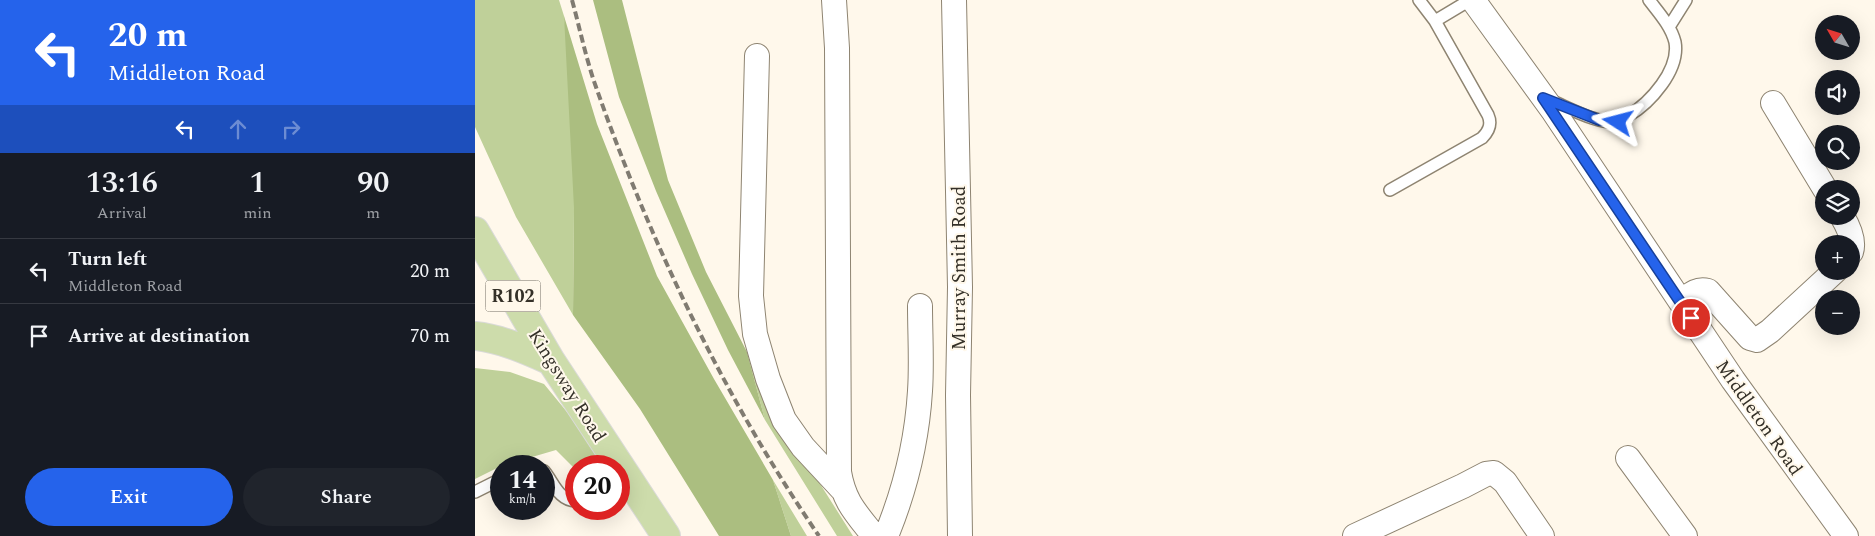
<!DOCTYPE html>
<meta charset="utf-8">
<style>
:root{--surface:#171b24;--page:#20242c;--text:#f1f3f6;--muted:#9ea1a6;--line:#363941;--accent:#2563eb}
body{margin:0;font-family:Spectral,serif;background:var(--page);color:var(--text);height:100vh;display:flex;flex-direction:column;font-size:19px;white-space:nowrap}
*{box-sizing:border-box;margin:0}
p{font-size:16px;color:var(--muted)}
.icon{flex:none;width:28px;height:28px;fill:none;stroke:currentColor;stroke-width:2;stroke-linecap:round;stroke-linejoin:round}
.map{position:relative;flex:1;overflow:hidden}
.sheet{display:flex;flex-direction:column;background:var(--surface);width:475px}
.sheet>*{flex:none}
.top-card{background:#2563eb;color:#fff;overflow:hidden}
.needle{width:32px;rotate:309deg}
.tools{position:absolute;left:1340px;top:15px;display:grid;gap:10px}
.tools a{display:grid;place-items:center;width:45px;height:45px;border-radius:50%;background:var(--surface);box-shadow:0 5px 20px #0002;font-size:25px}
.speed{position:absolute;left:15px;top:455px;display:flex;gap:10px;font-size:25px;font-weight:700;text-align:center}
.speed>*{display:grid;place-content:center;width:65px;height:65px;border-radius:50%;background:var(--surface);box-shadow:0 5px 20px #0002;line-height:1}
.speed small{font-size:12px;font-weight:400}
.speed .limit{border:8px solid #d22;background:#fff;color:#111}
.pin{position:absolute;display:grid;place-items:center;width:42px;height:42px;color:#fff;margin:-21px;border:2px solid #fff;border-radius:50%;box-shadow:0 1px 5px #0007}
.me{position:absolute;width:55px;margin:-28px;rotate:279deg;stroke-linejoin:round;filter:drop-shadow(0 0 4px #0008)}
.turn{display:flex;align-items:center;gap:18px;height:105px;padding:0 25px;font-size:22px}
.turn .icon{width:65px;height:65px;stroke-width:2.5}
.turn b{display:block;font-size:35px;line-height:42px}
.lanes{display:flex;align-items:center;height:48px;padding:0 25px;background:#0003;justify-content:center;gap:25px;direction:ltr}
.lanes .off{opacity:.35}
.eta{display:flex;justify-content:space-evenly;align-items:center;height:85px;text-align:center}
.eta b{font-size:30px;font-weight:600;line-height:35px}
.primary-button{display:flex;gap:10px;margin-top:auto;padding:10px 25px}
.primary-button a{flex:1;height:58px;border-radius:30px;background:var(--accent);color:#fff;font-size:20px;font-weight:600;line-height:58px;text-align:center}
.primary-button a+a{background:var(--page);color:var(--text)}
ul{padding:0;list-style:none}
li{display:flex;align-items:center;gap:15px;height:65px;padding:0 25px;border-top:1px solid var(--line)}
li div{flex:1}
li b{display:block;font-size:19px}
li em{font-style:normal}
main{display:flex;flex:1;min-height:0}
.map>svg:first-child{display:block}
.green{fill:#bfd099}
.forest{fill:#abbe80}
.lines{fill:none;stroke-linecap:round;stroke-linejoin:round}
.service-casing{stroke:#8e8471;stroke-width:14}
.minor-casing{stroke:#8e8471;stroke-width:26}
.primary-casing{stroke:#dadad8;stroke-width:30}
.service{stroke:#fff;stroke-width:11}
.minor{stroke:#fff;stroke-width:24}
.primary{stroke:#cddcab;stroke-width:28}
.rail{stroke:#807b71;stroke-width:4;stroke-dasharray:8 4;stroke-linecap:butt}
.route-casing{stroke:#184099;stroke-width:12}
.route{stroke:#2563eb;stroke-width:9}
.labels{text-anchor:middle;stroke-width:4;stroke-linejoin:round;paint-order:stroke}
.shield{fill:#fff8eb;stroke:#716c62;stroke-width:1}
.shield-label{font-size:18px;font-weight:bold;fill:#343028}
.street-label{font-size:19px;fill:#343028;stroke:#fff8eb}
</style>
<main>
<section class="sheet">
<div class="top-card">
<div class="turn"><svg class="icon" aria-label="left" viewBox="0 0 24 24"><path d="M17 20v-9H6M10 6l-5 5 5 5"/></svg><div><b>20 m</b>Middleton Road</div></div>
<div class="lanes"><svg class="icon" aria-label="left" viewBox="0 0 24 24"><path d="M17 20v-9H6M10 6l-5 5 5 5"/></svg><svg class="icon off" aria-label="ahead" viewBox="0 0 24 24"><path d="M12 20V5M6 11l6-6 6 6"/></svg><svg class="icon off" aria-label="right" viewBox="0 0 24 24"><path d="M7 20v-9h11M14 6l5 5-5 5"/></svg></div>
</div>
<div class="eta">
<div><b>13:16</b><p>Arrival</p></div>
<div><b>1</b><p>min</p></div>
<div><b>90</b><p>m</p></div>
</div>
<ul>
<li><svg class="icon" aria-label="left" viewBox="0 0 24 24"><path d="M17 20v-9H6M10 6l-5 5 5 5"/></svg><div><b>Turn left</b><p>Middleton Road</p></div><em>20 m</em></li>
<li><svg class="icon" aria-label="arrive" viewBox="0 0 24 24"><path d="M6 21V4h12l-3 4 3 4H6"/></svg><div><b>Arrive at destination</b></div><em>70 m</em></li>
</ul>
<div class="primary-button"><a>Exit</a><a>Share</a></div>
</section>
<div class="map">
<svg width="1400" height="536" viewBox="0 0 1400 536">
<rect width="100%" height="100%" fill="#fff8eb"/>
<path class="green" d="M0 0H84L89 16 100 107 98 315 41 217 0 127Z
M272 352 306 422 378 536H362L290 420Z
M0 368 35 372 69 384 97 418 129 466H101V470L81 450 26 466 0 479Z
M298 480 332 536H316Z"/>
<path class="forest" d="M118 0H147L193 180 231 272 272 352 290 420 253 350 217 274 181 191 144 97Z
M89 16 122 124 182 276 239 379 298 480 316 536H244L165 409 98 315 99 208Z"/>
<g class="lines">
<g class="service-casing">
<path id="service" d="M944 0 960 21
M1194 27 1211 0
M1077 101C1094 108 1125 125 1143 122 1146 121 1150 118 1153 116 1175 103 1205 70 1200 42 1196 26 1184 13 1174 0
M915 190 1007 138C1014 131 1017 124 1013 115L960 21 995 0
M55 466H58
M69 471C79 483 83 500 101 501
M0 492 26 479"/>
</g>
<g class="minor-casing">
<path id="minor" d="M359 0 362 48 364 472C369 502 381 513 399 536
M479 0 485 287 483 395 485 536
M998 0 1079 112 1258 380 1371 536
M282 56 276 296 280 334 293 379 309 420 328 447 367 489
M1298 103 1350 189
M1367 216C1373 226 1380 240 1376 252
M1206 302C1215 295 1221 288 1233 291L1275 338 1282 340 1295 331 1360 271
M1153 458 1210 536
M411 536C430 490 442 440 445 391 447 363 445 334 445 306
M880 536 988 486 1011 474 1019 473 1030 482 1067 536"/>
</g>
<g class="primary-casing">
<path id="primary" d="M0 231 76 361 191 536
M0 336C27 339 51 350 76 361"/>
</g>
<use href="#service" class="service"/>
<use href="#minor" class="minor"/>
<use href="#primary" class="primary"/>
<path class="rail" d="M97 0C105 29 111 59 121 87 176 244 250 399 344 536"/>
</g>
<g class="lines">
<g class="route-casing">
<path id="route" d="M1143 122 1124 120 1068 98 1216 318"/>
</g>
<use href="#route" class="route"/>
</g>
<g class="labels">
<rect class="shield" x="10.5" y="280.5" width="55" height="31" rx="4"/>
<g class="shield-label">
<text x="38" y="302">R102</text>
</g>
<g class="street-label">
<text transform="translate(483 268) rotate(-90)" y="7">Murray Smith Road</text>
<text transform="translate(93 385) rotate(58)" y="7">Kingsway Road</text>
<text transform="translate(1285 417) rotate(55)" y="7">Middleton Road</text>
</g>
</g>
</svg>
<div class="tools">
<a><svg class="needle" viewBox="-14 -14 28 28"><path d="M0-13l5 13h-10z" fill="#e53935"/><path d="M0 13l5-13h-10z" fill="#9ea1a6"/></svg></a>
<a><svg class="icon" aria-label="sound" viewBox="0 0 24 24"><path d="M4 9h4l5-4v14l-5-4H4zM17 9q2 3 0 6"/></svg></a>
<a><svg class="icon" aria-label="search" viewBox="0 0 24 24"><circle cx="10" cy="10" r="6"/><path d="M15 15l6 6"/></svg></a>
<a><svg class="icon" aria-label="layers" viewBox="0 0 24 24"><path d="M12 4l9 5-9 5-9-5zM3 14l9 5 9-5"/></svg></a>
<a>+</a>
<a>−</a>
</div>
<div class="speed"><div>14<small>km/h</small></div><div class="limit">20</div></div>
<div class="pin" style="left:1216px;top:318px;background:#d93025"><svg class="icon" aria-label="arrive" viewBox="0 0 24 24"><path d="M6 21V4h12l-3 4 3 4H6"/></svg></div>
<svg class="me" style="left:1143px;top:122px" viewBox="-20 -20 40 40"><path d="M0-17L14 15 0 8-14 15z" fill="#2563eb" stroke="#fff" stroke-width="4"/></svg>
</div>
</main>
